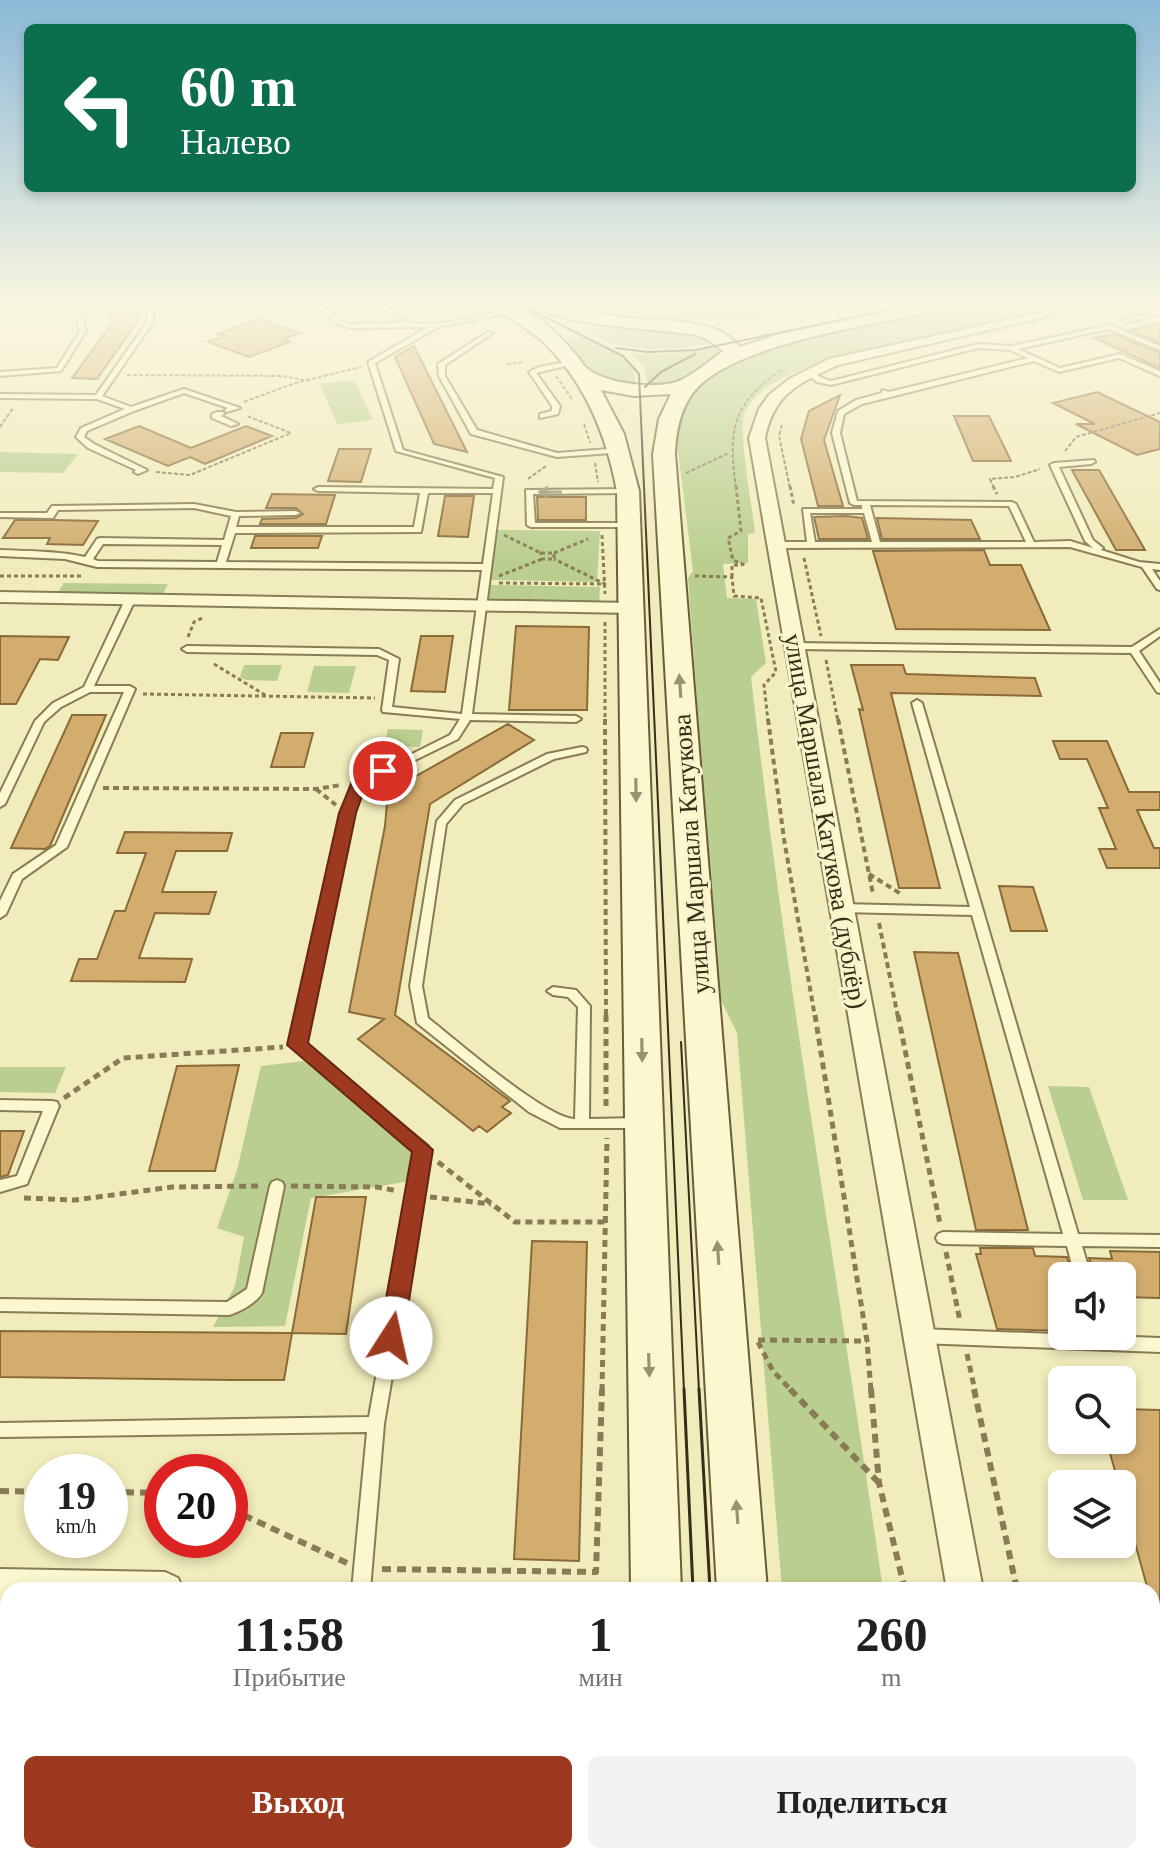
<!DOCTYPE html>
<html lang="ru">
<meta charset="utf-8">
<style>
:root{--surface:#fff;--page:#f2f2f2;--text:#202124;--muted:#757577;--accent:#9d391f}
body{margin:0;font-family:Georgia,serif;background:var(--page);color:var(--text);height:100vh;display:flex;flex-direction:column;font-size:30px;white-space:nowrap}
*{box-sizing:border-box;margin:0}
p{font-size:26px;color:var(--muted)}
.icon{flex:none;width:44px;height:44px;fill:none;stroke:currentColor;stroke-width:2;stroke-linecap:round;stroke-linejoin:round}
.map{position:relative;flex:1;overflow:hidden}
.details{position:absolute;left:0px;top:1582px;width:1160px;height:282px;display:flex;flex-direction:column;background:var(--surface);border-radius:24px 24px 0 0;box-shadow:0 4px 12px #0003}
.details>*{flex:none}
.top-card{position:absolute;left:24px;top:24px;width:1112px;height:168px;border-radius:12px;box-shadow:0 4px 12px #0003;background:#0b6e4f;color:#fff;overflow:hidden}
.controls{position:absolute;left:1048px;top:1262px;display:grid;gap:16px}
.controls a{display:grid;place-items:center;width:88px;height:88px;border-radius:12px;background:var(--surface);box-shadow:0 4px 12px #0003;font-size:40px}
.speed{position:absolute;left:24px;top:1454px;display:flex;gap:16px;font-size:40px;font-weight:700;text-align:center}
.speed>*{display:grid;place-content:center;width:104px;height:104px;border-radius:50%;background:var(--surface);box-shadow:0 4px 12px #0003;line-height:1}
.speed small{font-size:20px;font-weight:400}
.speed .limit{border:12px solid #d22;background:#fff;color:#111}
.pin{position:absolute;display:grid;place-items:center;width:68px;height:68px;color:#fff;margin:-34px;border:4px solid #fff;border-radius:50%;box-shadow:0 2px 8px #0007}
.me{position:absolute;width:88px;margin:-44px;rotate:10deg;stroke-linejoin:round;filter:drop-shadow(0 0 6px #0008)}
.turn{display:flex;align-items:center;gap:28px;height:168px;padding:0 24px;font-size:36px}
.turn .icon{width:104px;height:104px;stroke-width:2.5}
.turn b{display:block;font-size:56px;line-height:68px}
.eta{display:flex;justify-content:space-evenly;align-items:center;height:136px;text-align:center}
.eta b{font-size:48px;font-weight:700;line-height:56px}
.cta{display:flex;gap:16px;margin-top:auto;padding:16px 24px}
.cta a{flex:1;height:92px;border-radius:12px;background:var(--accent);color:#fff;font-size:32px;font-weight:700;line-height:92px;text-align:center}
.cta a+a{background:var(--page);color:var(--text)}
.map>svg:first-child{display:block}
.green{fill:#bacf8f}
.building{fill:#d2ad6e;stroke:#8a6a38;stroke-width:2}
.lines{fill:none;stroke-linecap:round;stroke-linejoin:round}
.lane-casing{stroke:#897c54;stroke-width:4}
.street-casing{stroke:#897c54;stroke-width:4}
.secondary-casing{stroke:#6b5c37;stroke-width:4}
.path-far4{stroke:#897c54;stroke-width:2;stroke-dasharray:4 2;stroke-linecap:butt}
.path-far3{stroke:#897c54;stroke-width:3;stroke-dasharray:4 3;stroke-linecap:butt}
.path-far2{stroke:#897c54;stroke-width:4;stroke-dasharray:6 4;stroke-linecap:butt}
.path-far1{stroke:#897c54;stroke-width:5;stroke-dasharray:7 5;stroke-linecap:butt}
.path{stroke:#897c54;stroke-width:6;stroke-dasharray:9 6;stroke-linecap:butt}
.lane{fill:#fbf8cf;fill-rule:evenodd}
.street{fill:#fbf8cf;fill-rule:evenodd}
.secondary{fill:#fbf8cf;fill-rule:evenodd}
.tram-far1{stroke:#372e1a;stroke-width:2}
.tram{stroke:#372e1a;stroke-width:3}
.oneway{fill:#999374}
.route{fill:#9d391f;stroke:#662514;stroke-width:2}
.labels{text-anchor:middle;stroke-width:6;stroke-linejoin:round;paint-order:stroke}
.street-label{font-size:26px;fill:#372e1a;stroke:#f8f5cb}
</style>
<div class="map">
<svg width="1160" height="1863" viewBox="0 0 1160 1863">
<rect width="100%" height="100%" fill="#f1ecbb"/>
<path class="green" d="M579 302H843C760 319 660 333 579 302Z
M975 302H1087L826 360C798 371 756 384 744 415 738 431 753 511 755 533L748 534V563L723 564 727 598 756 599 766 663 751 677C786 982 839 1286 883 1590H782L737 1033 718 994 688 578 693 571 676 435C683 411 693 389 714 374 752 346 804 339 848 329 891 320 933 311 975 302Z
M603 326 699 335 716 342C674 351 621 356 584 329Z
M575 334C597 344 641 356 635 387 598 382 589 370 567 340Z
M718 348V354L671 384 648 388 644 366 630 353 668 354Z
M354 380 373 420 337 424 320 384Z
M0 452 78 454 63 473 0 472Z
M498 530 600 531 597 582 490 580Z
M64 583 168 584 163 594 58 592Z
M490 585 600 587 599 605 489 602Z
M244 665H282L277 681 246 680 240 677Z
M314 666H356L349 693 307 692Z
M388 729 423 730 420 747 384 746Z
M304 1061 414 1151 410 1181 311 1198 285 1326 213 1327 235 1286 244 1237 217 1228 237 1170 261 1066Z
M0 1067H66L55 1093 0 1092Z
M1048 1086 1089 1087 1128 1200H1083Z
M0 1788H8V1856H31L29 1863H0Z
M797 1856H921L922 1863H797Z"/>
<path class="building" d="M99 302H124L139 319 97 379 72 378 113 322Z
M259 319 300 333 283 339 290 342 249 357 208 342 225 336 218 334Z
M1160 323V343L1130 330Z
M1113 334 1160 353V368L1094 338Z
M414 346 467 452 434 444 395 357Z
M1097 392 1160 422V449L1137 455 1076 424H1095L1053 403Z
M840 395 824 440 843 506H818L801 439 809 411Z
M954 416H989L1011 461H973Z
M139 426 191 448 246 426 272 436 205 464 190 457 168 466 105 439Z
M339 449H371L361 482 328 481Z
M1072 470H1099L1145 550H1116Z
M272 494 335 495 326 524H260L262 519 296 518 303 514 296 508H266Z
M445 496H474L468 537 438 536Z
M537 497H586V520H538Z
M846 516 862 518 868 539H819L814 517Z
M877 518 971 520 980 539H882Z
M15 520H54L98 521 83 545 47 544 50 538H3Z
M255 536H322L318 548H251Z
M984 550 990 565H1021L1050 630 896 629 873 551Z
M516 626 589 627 587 710H509Z
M0 636 69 637 58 660 40 659 16 704H0Z
M421 636H453L445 692 411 691Z
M851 665H903L906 674 1035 678 1041 696 891 693 940 888H899L859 709 863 710Z
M72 715H106L50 846 45 849 11 848Z
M508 724 534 740 430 804 395 1015 510 1101 502 1107 511 1113 487 1132 479 1126 473 1131 358 1039 384 1019 349 1012 385 826 388 792Z
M281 733H313L304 767H271Z
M1053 741H1107L1129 792H1160V810H1137L1154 848H1160V868H1107L1099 849H1116L1099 808H1108L1087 759H1060Z
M125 832 232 833 227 851H176L162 892H216L209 914 155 913 139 958 192 959 185 982 71 981 79 959H97L115 911H125L146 853H117Z
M999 886 1033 887 1047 931H1011Z
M914 952 958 953 1028 1230H976Z
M239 1065 215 1171H149L177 1066Z
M0 1131H24L8 1175 0 1177Z
M316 1197H366L346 1334 292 1333Z
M532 1241 587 1242 579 1561 514 1559Z
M980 1248H1033L1035 1256 1067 1257 1072 1276H1062V1331L997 1329 976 1254H981Z
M1110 1251 1160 1252V1298L1122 1297V1276H1094L1089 1258 1112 1259Z
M0 1331 292 1333 284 1380H232L0 1377Z
M1122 1409 1160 1410V1613H1155L1152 1590H1148L1122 1496V1484H1119L1106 1440H1122Z"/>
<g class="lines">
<g class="lane-casing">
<path id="lane" d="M65 302H71L82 317 86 331 61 371 0 376V372L57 368 80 331 76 317Z
M135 302H141L153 314V322L102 396 131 407 184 389 240 408 226 412 225 410 228 408 184 393 134 411 87 431 84 437 94 444 147 470 138 474 134 472 136 470 88 448 76 437 81 428 125 409 97 399 0 398V394L96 395 147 322V314Z
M311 302H318L341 322 352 324 402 323 374 302C390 302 398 321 412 323 435 328 490 314 515 309L518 311 438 327 375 363 403 450 503 477 472 714 576 716 581 719 576 722 470 720 458 739 364 785 353 813 304 1044 428 1146 430 1150 384 1424 370 1590H352L367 1432 0 1437V1423L369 1417 416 1152 290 1045 343 813 354 783 450 735 460 719 383 712 382 710 389 660 377 655 187 652 182 649 187 646 379 649 399 659 392 707 462 714 482 570 97 567 65 559 0 556V550C28 551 58 551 85 557L97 539 100 538 224 540 231 516 194 508 58 510 53 518H50L0 517V513H47L52 506H55L194 504 236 512 296 511 300 513 296 515 239 516 236 527H414L420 493 318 491 314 489 318 487 493 489 495 478 396 451 368 362 428 327 352 328 337 324ZM428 493H493L483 564 226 562 235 533 421 532ZM103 544 222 545 217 562 98 561 93 559Z
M1160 310V314L1125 323 1122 321Z
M1110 325 1160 346V350L1109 329 1018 349 1060 368 1120 354 1160 371V376L1119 358 1059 372 1034 361 862 404 844 414 840 433 857 501 1012 502 1016 504 1034 542 1070 541 1093 548 1085 541 1050 465 1054 463 1094 460 1095 462 1091 464 1059 467 1093 540 1103 548 1101 550 1139 562 1160 564V570L1152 569 1160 581V590L1157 589 1142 567 1070 547 776 548 772 545 776 542H807L803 509H862V505H854L850 503 832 433 838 411 856 400 882 393V390L889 392 1028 358 1010 350 978 348 831 385 817 382 807 374V372C813 371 821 379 831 381L978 344 1011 346ZM870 505 1009 506 1026 542H880ZM810 513H864L872 542H815Z
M488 332 493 333 445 365V376L477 430 557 453 622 448H625V452L557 457 471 434 439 376 438 364Z
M572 361 575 363 574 364 536 373 560 406 558 414 540 418V414L552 411V406L529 372 539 367Z
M217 412H223L224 414 221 416 238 424 231 426 212 418V414Z
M631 489 632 491 628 493 533 494 535 523H632V527H531L527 525 526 490Z
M130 597 135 600 94 686H130L135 689 67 847 22 879 6 914 0 918V901L13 874 56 845 124 692H90L61 707 44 722 5 804 0 807V793L35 721 53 703 84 687 125 600Z
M1160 629V636L1139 651 1160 683V693L1157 692 1131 653 794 649 789 646 794 643 1132 647Z
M917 700 922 703 1078 1234 1160 1235V1247L1082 1246 1091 1276H1075L1067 1246 943 1244 938 1242 936 1238 938 1234 943 1232 1063 1234 972 915 841 912 835 908 841 904 970 907 912 703Z
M582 747 586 748 587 750 586 752 554 759 463 804 446 824 422 986 428 1018C455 1039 546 1119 575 1119L578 1007 568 997 553 995 547 991 553 987 576 990 590 1006 589 1119 640 1118 645 1119 647 1123 645 1127 640 1128H560L529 1112 417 1023 410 986 437 821 455 800 547 754Z
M0 1100 52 1101 57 1102 59 1106 27 1184 0 1192V1180L17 1176 43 1111 0 1110Z
M277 1180 282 1182 284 1186 262 1293C256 1303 240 1312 229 1315L0 1311V1299L227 1302 247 1289 270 1186 272 1182Z
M919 1329 1160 1338V1352L919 1343 913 1341 911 1336 913 1331Z
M1152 1719H1160V1739H1152Z
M0 1755H8V1775H0Z
M158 1856H178L177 1863H157Z
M317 1856H337L336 1863H316Z"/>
</g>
<g class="street-casing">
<path id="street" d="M1089 302H1111L838 365C799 383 774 393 765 438L983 1590H947L749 438 759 409 769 395 789 379 829 359Z
M0 592 631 603 640 608 631 613 0 602Z
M0 1569 165 1572 178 1578 183 1590H8V1605H0Z
M996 1856H1036L1038 1863H998Z"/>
</g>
<g class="secondary-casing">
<path id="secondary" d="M491 302C526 301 555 329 576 355 580 359 583 366 588 369 605 384 663 391 683 379 696 372 711 360 723 351L707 339 696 335C662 329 550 326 529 302 561 302 590 313 622 317 660 323 713 314 740 347L776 335 933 302H966L957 307C892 321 744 341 699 386 681 404 676 429 675 454L767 1590H717L653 454 659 419 671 394 634 396 601 390 624 434 639 491 681 1590H631L617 491C606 433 584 379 540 339 525 326 504 317 491 302Z
M635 1856H693V1863H635Z
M732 1856H790V1863H732Z"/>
</g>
<path class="path-far4" d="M720 320 853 302
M507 364 524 362
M127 375 283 376 309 381
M556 376 572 399
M244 402 295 383 361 367
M584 424 590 443
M782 425 779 436 790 488
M0 427 13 408
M1065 451 1076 437 1160 413
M595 463 598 482
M156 472 190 475 291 433 247 416
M686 473 729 453
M528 479 546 466
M736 488C728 430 732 404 781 370
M994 488 990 479 1015 477 1040 469"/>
<path class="path-far3" d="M736 486 741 531 728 538 733 560 745 565
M790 486 794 506
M993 486 997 494
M504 535 541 553
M602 535 605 594
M541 553H554V559H542Z
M554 553 588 539
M804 558 821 636
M0 576H83
M499 576 542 559
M695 576 732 577 734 596 761 598 776 672 764 685 768 721
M732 577V565H742
M499 583 605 584 554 559
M605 622V721
M188 637 194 622 204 617
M826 660 838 721
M214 664 265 695
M143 694 375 698"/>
<path class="path-far2" d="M605 719 606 1017
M768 719 784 839 815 1017
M838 719 873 894
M103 788 316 789 341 785
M316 789 336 805
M869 874 901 894
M879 923 898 1017"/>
<path class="path-far1" d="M606 1015V1110
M815 1015 867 1341 871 1391
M898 1015 940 1224
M64 1098 123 1058 283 1047
M438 1162 515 1222H607
M291 1186 377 1187 398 1191
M430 1197 491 1204
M24 1198 75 1200 172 1187 258 1186
M946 1252 960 1321
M758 1340 867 1341
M758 1342 773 1371 792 1391
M967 1354 975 1391
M602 1391 607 1138"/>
<path class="path" d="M790 1389 879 1483
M871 1389 879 1483 905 1590
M974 1389 1017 1590
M0 1491 42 1492
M110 1492 162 1493
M230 1509 347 1563
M382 1569 596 1572 602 1389
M0 1622H8
M597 1856V1863
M942 1856 943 1863
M1073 1856 1075 1863
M381 1863 382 1856"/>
<use href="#lane" class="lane"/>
<use href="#street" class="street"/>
<use href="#secondary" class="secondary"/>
<path class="tram-far1" d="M515 302 623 356 639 374 684 1391
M616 348 648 352 696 350 928 302
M645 387 661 372 695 354
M681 1042 699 1391"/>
<path class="tram" d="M684 1389 693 1590
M699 1389 710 1590
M705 1856V1863
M724 1856V1863"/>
</g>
<defs><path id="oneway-solid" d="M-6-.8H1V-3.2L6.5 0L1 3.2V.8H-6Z" transform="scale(2)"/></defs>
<g class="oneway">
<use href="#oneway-solid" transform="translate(550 492) rotate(180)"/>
<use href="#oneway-solid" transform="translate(680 686) rotate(-94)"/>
<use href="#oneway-solid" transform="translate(636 790) rotate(89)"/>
<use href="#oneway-solid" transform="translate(642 1050) rotate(89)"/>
<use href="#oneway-solid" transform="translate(718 1253) rotate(-94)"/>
<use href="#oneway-solid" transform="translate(649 1365) rotate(88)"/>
<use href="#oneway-solid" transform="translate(737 1512) rotate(-94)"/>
</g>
<linearGradient id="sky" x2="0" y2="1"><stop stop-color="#8bb9d8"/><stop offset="0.54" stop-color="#f9f6e0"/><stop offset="1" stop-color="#f9f6e0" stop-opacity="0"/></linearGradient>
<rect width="1160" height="563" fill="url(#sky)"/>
<path class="route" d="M383 766 391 771 366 785 356 813 308 1043 433 1150 403 1338 399 1345 391 1348 382 1345 379 1338 412 1152 287 1045 339 813 353 779Z"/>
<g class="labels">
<g class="street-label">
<text transform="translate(826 821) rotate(80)" y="9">улица Маршала Катукова (дублёр)</text>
<text transform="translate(691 854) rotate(-94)" y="9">улица Маршала Катукова</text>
</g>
</g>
</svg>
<div class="controls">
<a><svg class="icon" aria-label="sound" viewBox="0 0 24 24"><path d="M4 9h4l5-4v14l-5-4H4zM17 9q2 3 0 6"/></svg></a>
<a><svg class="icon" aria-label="search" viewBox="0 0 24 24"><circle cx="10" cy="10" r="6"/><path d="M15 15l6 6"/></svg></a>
<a><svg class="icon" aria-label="layers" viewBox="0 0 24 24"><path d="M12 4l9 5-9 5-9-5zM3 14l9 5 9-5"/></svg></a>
</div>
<div class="speed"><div>19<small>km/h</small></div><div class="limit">20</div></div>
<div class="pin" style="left:383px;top:771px;background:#d93025"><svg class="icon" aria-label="arrive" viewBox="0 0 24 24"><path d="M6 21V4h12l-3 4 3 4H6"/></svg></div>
<svg class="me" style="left:391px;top:1338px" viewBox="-20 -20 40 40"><circle r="19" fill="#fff"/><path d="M0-13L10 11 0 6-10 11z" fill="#9d391f"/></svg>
<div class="top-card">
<div class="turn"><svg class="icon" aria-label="left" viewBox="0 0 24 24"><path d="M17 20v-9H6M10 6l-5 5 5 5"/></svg><div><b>60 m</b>Налево</div></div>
</div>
<section class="details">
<div class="eta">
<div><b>11:58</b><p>Прибытие</p></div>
<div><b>1</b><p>мин</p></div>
<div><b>260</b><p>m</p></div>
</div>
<div class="cta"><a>Выход</a><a>Поделиться</a></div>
</section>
</div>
